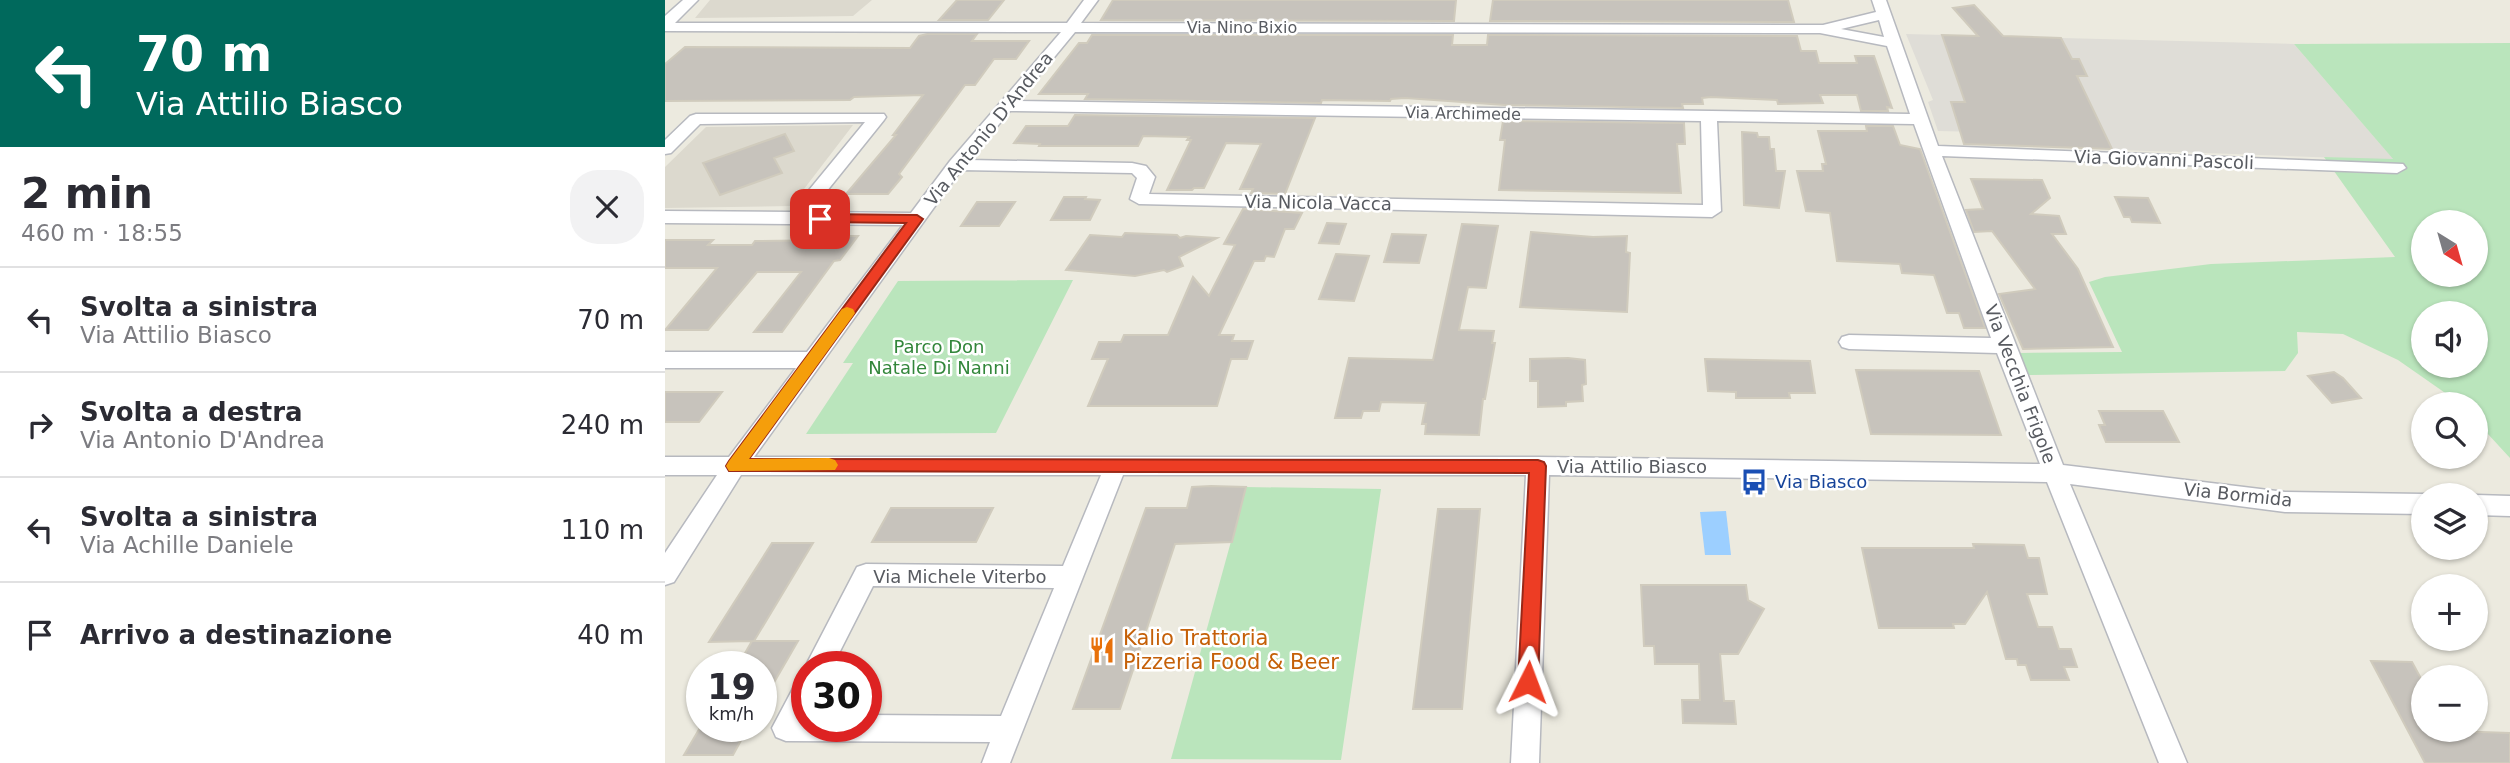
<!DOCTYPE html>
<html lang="it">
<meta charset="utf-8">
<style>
:root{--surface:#fff;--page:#f2f2f3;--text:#2b2b33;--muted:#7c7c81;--line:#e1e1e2}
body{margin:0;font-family:"DejaVu Sans",sans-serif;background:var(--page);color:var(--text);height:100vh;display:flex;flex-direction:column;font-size:26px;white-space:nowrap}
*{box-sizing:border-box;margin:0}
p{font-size:23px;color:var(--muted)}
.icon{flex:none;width:38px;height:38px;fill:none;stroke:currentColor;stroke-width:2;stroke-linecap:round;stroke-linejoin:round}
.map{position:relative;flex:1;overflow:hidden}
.drawer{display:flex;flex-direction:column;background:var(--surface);width:665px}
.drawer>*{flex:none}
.guide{background:#00695c;color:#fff;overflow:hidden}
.needle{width:46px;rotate:143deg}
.buttons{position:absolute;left:1746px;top:210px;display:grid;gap:14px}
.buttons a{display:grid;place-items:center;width:77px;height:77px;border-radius:50%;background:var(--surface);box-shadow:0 2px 5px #0004;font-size:35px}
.speed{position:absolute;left:21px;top:651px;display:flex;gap:14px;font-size:35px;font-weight:700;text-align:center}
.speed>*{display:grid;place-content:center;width:91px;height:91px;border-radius:50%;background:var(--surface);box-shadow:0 2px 5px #0004;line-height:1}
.speed small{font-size:18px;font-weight:400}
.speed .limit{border:10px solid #d22;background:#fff;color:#111}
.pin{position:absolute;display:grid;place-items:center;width:60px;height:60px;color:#fff;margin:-30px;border-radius:14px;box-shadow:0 4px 10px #0006}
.me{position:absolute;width:77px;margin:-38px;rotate:3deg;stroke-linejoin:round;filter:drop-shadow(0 0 5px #0008)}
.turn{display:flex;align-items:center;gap:24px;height:147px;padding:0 21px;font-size:32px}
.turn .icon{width:91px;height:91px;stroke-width:2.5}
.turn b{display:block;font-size:49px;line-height:60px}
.round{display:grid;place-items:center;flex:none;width:74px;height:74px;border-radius:28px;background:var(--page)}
.head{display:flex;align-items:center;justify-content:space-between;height:119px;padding:0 21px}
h1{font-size:42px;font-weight:700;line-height:52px}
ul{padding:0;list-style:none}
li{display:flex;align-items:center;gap:21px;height:105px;padding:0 21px;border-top:2px solid var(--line)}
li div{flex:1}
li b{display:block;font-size:26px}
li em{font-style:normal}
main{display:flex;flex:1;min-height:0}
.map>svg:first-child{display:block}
.industrial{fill:#dfddd7}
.education{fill:#dcd9ce}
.green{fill:#bae5bc;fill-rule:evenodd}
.water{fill:#9ccfff}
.building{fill:#c7c3bc;stroke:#d0cbbd;stroke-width:2}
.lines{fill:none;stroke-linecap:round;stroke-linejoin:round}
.minor-casing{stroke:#b7b9bf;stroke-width:3}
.minor{fill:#fff;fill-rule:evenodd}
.route{fill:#ed3d24;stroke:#9a2817;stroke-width:2}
.slow{fill:#f59e0b}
.labels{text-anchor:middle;stroke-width:5;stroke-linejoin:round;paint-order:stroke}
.far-street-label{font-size:16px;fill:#585b61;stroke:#fff}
.street-label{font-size:18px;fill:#585b61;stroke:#fff}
.park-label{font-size:18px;fill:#32863a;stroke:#fff}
.transit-label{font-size:18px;fill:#164399;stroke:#fff;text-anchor:start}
.near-food-label{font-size:21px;fill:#c56008;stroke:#fff;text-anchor:start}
</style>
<main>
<section class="drawer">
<div class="guide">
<div class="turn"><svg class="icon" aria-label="left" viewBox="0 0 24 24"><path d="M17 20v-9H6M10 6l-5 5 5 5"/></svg><div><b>70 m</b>Via Attilio Biasco</div></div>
</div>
<div class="head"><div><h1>2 min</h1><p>460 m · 18:55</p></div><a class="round"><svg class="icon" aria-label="close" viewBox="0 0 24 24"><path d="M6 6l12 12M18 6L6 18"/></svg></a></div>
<ul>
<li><svg class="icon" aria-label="left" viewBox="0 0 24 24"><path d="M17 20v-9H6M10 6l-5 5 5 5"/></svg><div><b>Svolta a sinistra</b><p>Via Attilio Biasco</p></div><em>70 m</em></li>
<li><svg class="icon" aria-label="right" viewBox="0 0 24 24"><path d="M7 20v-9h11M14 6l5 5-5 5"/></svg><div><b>Svolta a destra</b><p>Via Antonio D'Andrea</p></div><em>240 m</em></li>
<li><svg class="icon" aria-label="left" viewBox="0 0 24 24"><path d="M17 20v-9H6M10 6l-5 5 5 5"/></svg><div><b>Svolta a sinistra</b><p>Via Achille Daniele</p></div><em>110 m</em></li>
<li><svg class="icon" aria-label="arrive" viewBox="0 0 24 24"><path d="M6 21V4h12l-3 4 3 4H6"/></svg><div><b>Arrivo a destinazione</b></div><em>40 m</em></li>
</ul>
</section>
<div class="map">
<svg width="1845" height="763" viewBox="0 0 1845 763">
<rect width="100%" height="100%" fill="#eceadf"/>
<path class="industrial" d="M1241 34 1629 44 1729 160 1321 145 1316 132 1273 131 1263 102 1268 100Z"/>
<path class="education" d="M45 0H207L188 16 30 18Z
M188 125 126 206 0 208V167L41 127Z"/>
<path class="green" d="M1845 43V458L1811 421V404H1796L1733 360 1678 334 1632 332 1633 353 1620 371 1364 375 1354 353 1457 352 1424 282 1440 277 1546 264 1730 257 1659 157 1728 159 1629 44ZM1759 222H1811V275H1759ZM1759 313H1811V366H1759Z
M408 280 331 433 141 434 188 363H178L233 281Z
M581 487 716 489 676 760 506 759Z"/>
<path class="water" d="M1061 511 1066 555H1040L1035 512Z"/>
<path class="building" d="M292 0H339L323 20H274Z
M448 0H791L789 21 436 20Z
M828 0H1123L1129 22 825 21Z
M1309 5 1338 36 1396 38 1407 59H1414L1422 76H1412L1447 149 1299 144 1286 102H1300L1277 35 1313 36 1288 8Z
M262 34H312L307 41H364L351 59H329L310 85H300L234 174 237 177 223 194H181L231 135H228L258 95 189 97 185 100 0 101V64L20 47 245 48 254 36Z
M427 35H788L787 45H822L823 35 1132 36 1136 51H1151L1154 63H1192L1190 56H1209L1227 108 1222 107 1223 111H1196L1192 95H1155L1158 103 1113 104 1112 100 1046 97 1037 98 1038 104H1017L1018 108 840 105 740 98 726 99 725 101 657 100 656 103 420 99 423 94H374L414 43H422Z
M410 115 650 118 620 194 586 193 588 189H575L596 144 561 143 539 188H529L527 190H502L526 140H522L524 137 478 136 473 146H374L375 144 349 143 361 126H403Z
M838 121 1019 123 1020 144H1012L1016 193 834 190 840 140H835Z
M1201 126H1228L1235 145 1255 149 1320 328H1299L1294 313H1282L1269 275 1237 273 1235 264 1172 261 1165 213 1141 211 1132 171H1158L1157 164H1161L1153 131H1202Z
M1077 132 1092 133 1093 137H1104L1105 149H1109L1111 171H1120L1114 208 1079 205Z
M120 134 129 151 109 158 117 173 55 195 38 163Z
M1306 179 1377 180 1385 198 1366 214 1394 216 1401 234H1387L1413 269 1448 347 1358 349 1334 294 1370 289 1327 231 1309 232 1301 210 1318 209Z
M399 197H421L420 199 435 200 425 220H386Z
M1450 197 1483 198 1495 223 1467 222 1465 217H1459Z
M312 202H350L334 226H296Z
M578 209 637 213 629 229H620L609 257 601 256 599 261H589L554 335H569L567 341H588L582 359H566L552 406H423L443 359H427L434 342H456L459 335H503L528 277 544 296 570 245 559 244Z
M662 223 681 224 674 244 654 243Z
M797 224 833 226 821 288 803 287 794 330 829 331 827 343H830L820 399H818L814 435 760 434 761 424H757L761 403 716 402 714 411H698L696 418H670L684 358 768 360Z
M866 232 928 237 962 236 961 252 965 253 962 312 855 307Z
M460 233 512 235 515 238 521 236 552 238 514 257 518 266 502 272 499 270 470 276 401 270 425 235 457 237Z
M727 234 761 235 754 263 719 262Z
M171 236H193L175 260 169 261 117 332H89L136 272H92L43 330H0L52 268H0V240H48L43 245H87L90 241 168 240Z
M671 254 704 256 689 301 654 299Z
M903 358 920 360 921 384 917 385 918 401 901 402V406L873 407V381H865V359Z
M1040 359 1145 361 1150 393H1124L1125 398H1071V392L1043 391Z
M1191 370 1314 371 1336 435 1206 434Z
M1669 372 1678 378 1696 398 1667 403 1643 376Z
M0 392H57L34 422H0Z
M1434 411H1498L1514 442H1441L1434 425H1440Z
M546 486 581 487 567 542 510 544 455 709H408L481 508H522L527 487Z
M226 508H328L311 542H207Z
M773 509H815L797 709H748Z
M107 543H148L89 641H133L96 705V667H72L87 641 44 642Z
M1308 544 1359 545 1363 558H1374L1382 594H1362L1373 627H1387L1394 649H1406L1412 667H1399L1404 680H1366L1361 665H1353L1352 659H1341L1322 592 1300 624H1288L1289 628H1214L1197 548H1309Z
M976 585H1081L1083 600 1099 609 1073 654H1055L1059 701H1069L1071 724 1018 723 1017 700H1035L1034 664H990L989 646H979Z
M1706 661 1747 662 1759 684V730L1845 733V763H1760Z
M36 726H84L68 755H19Z"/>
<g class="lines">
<g class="minor-casing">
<path id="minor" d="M18 0H33L10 23H402L419 0H433L416 23 1158 25 1211 12 1207 0H1221L1273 146 1738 164 1741 168 1732 173 1277 156 1398 465 1620 492 1759 494 1761 495H1759V514L1620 512 1405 484 1522 763H1494L1382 482 884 475 874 763H846L861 475H458L345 763H317L325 742 121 741 111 737 107 728 133 679 142 675V726H201V715L336 716 389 588 208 586 167 667H142V671L140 667 192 567 201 564 398 566 436 475H76L9 582 0 585V553L52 475H0V457H64L131 368H0V352H142L238 225 0 223V211L126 212 200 122 35 124 6 153 0 154V140L25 116 31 114H219L221 117 219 120 145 212 246 213 285 161 396 32 0 31V16ZM1214 20 1219 37 1176 29ZM410 32 1155 33 1222 46 1245 114 353 101ZM345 111 1036 121 1038 205 484 194 490 177 481 166 467 163 304 160ZM1052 121 1249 124 1326 338 1184 335 1177 337 1174 342 1177 347 1184 349 1332 353 1375 464 873 457H89L296 170 467 173 472 178 465 199 474 204 1047 217 1056 211Z
M1811 495 1845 496V516L1811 515Z"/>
</g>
<use href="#minor" class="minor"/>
</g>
<path class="route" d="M155 214 252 215 258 219 84 459 873 460 879 462 881 466 873 682 870 689 863 692 856 689 853 682 864 473 64 471 61 466 64 461 241 223 150 222 148 219Z"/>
<path class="slow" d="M182 307 188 309 190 313 188 316 84 459 164 458 170 460 173 465 170 470 64 471 61 466 64 461 177 309Z"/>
<defs>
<g id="bus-bare" transform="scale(2.1)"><path d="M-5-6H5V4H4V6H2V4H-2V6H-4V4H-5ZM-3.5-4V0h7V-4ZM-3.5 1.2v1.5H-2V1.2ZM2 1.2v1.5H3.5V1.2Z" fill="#1a4fb4" stroke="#fff" stroke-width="2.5" paint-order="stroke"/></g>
<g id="restaurant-bare" transform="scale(2.1)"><path d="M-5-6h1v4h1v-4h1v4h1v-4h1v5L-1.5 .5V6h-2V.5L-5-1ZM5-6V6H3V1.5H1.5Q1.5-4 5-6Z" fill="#e8710a" stroke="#fff" stroke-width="2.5" paint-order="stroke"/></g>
</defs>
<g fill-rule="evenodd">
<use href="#bus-bare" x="1089" y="482"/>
<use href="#restaurant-bare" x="437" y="650"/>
</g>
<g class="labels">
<g class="far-street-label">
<text x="577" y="33">Via Nino Bixio</text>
<text transform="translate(798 113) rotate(1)" y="6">Via Archimede</text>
</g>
<g class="street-label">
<text transform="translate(324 129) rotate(-51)" y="6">Via Antonio D'Andrea</text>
<text transform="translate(1499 160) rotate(2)" y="6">Via Giovanni Pascoli</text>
<text transform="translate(653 203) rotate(1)" y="6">Via Nicola Vacca</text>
<text transform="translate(1355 384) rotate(69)" y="6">Via Vecchia Frigole</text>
<text x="967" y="473">Via Attilio Biasco</text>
<text transform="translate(1573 495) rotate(6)" y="6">Via Bormida</text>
<text x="295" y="583">Via Michele Viterbo</text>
</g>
<g class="park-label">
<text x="274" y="353">Parco Don<tspan x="274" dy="21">Natale Di Nanni</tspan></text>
</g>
<g class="transit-label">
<text x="1110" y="488">Via Biasco</text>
</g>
<g class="near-food-label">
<text x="458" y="645">Kalio Trattoria<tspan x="458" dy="24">Pizzeria Food &amp; Beer</tspan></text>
</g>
</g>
</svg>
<div class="buttons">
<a><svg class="needle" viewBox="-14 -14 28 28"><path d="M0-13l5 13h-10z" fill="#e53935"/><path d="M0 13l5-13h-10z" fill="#7c7c81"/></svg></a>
<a><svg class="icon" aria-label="sound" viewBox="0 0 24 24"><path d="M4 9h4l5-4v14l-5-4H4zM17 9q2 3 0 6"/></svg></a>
<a><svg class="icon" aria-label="search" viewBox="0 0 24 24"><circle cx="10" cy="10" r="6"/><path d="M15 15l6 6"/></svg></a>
<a><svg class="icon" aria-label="layers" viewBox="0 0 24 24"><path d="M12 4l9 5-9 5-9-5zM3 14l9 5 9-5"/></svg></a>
<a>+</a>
<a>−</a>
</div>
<div class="speed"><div>19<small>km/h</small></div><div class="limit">30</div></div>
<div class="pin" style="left:155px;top:219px;background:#d93025"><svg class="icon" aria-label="arrive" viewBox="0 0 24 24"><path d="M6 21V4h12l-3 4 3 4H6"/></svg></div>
<svg class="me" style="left:863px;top:682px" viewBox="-20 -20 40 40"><path d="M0-17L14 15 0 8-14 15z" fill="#ed3d24" stroke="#fff" stroke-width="4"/></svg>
</div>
</main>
